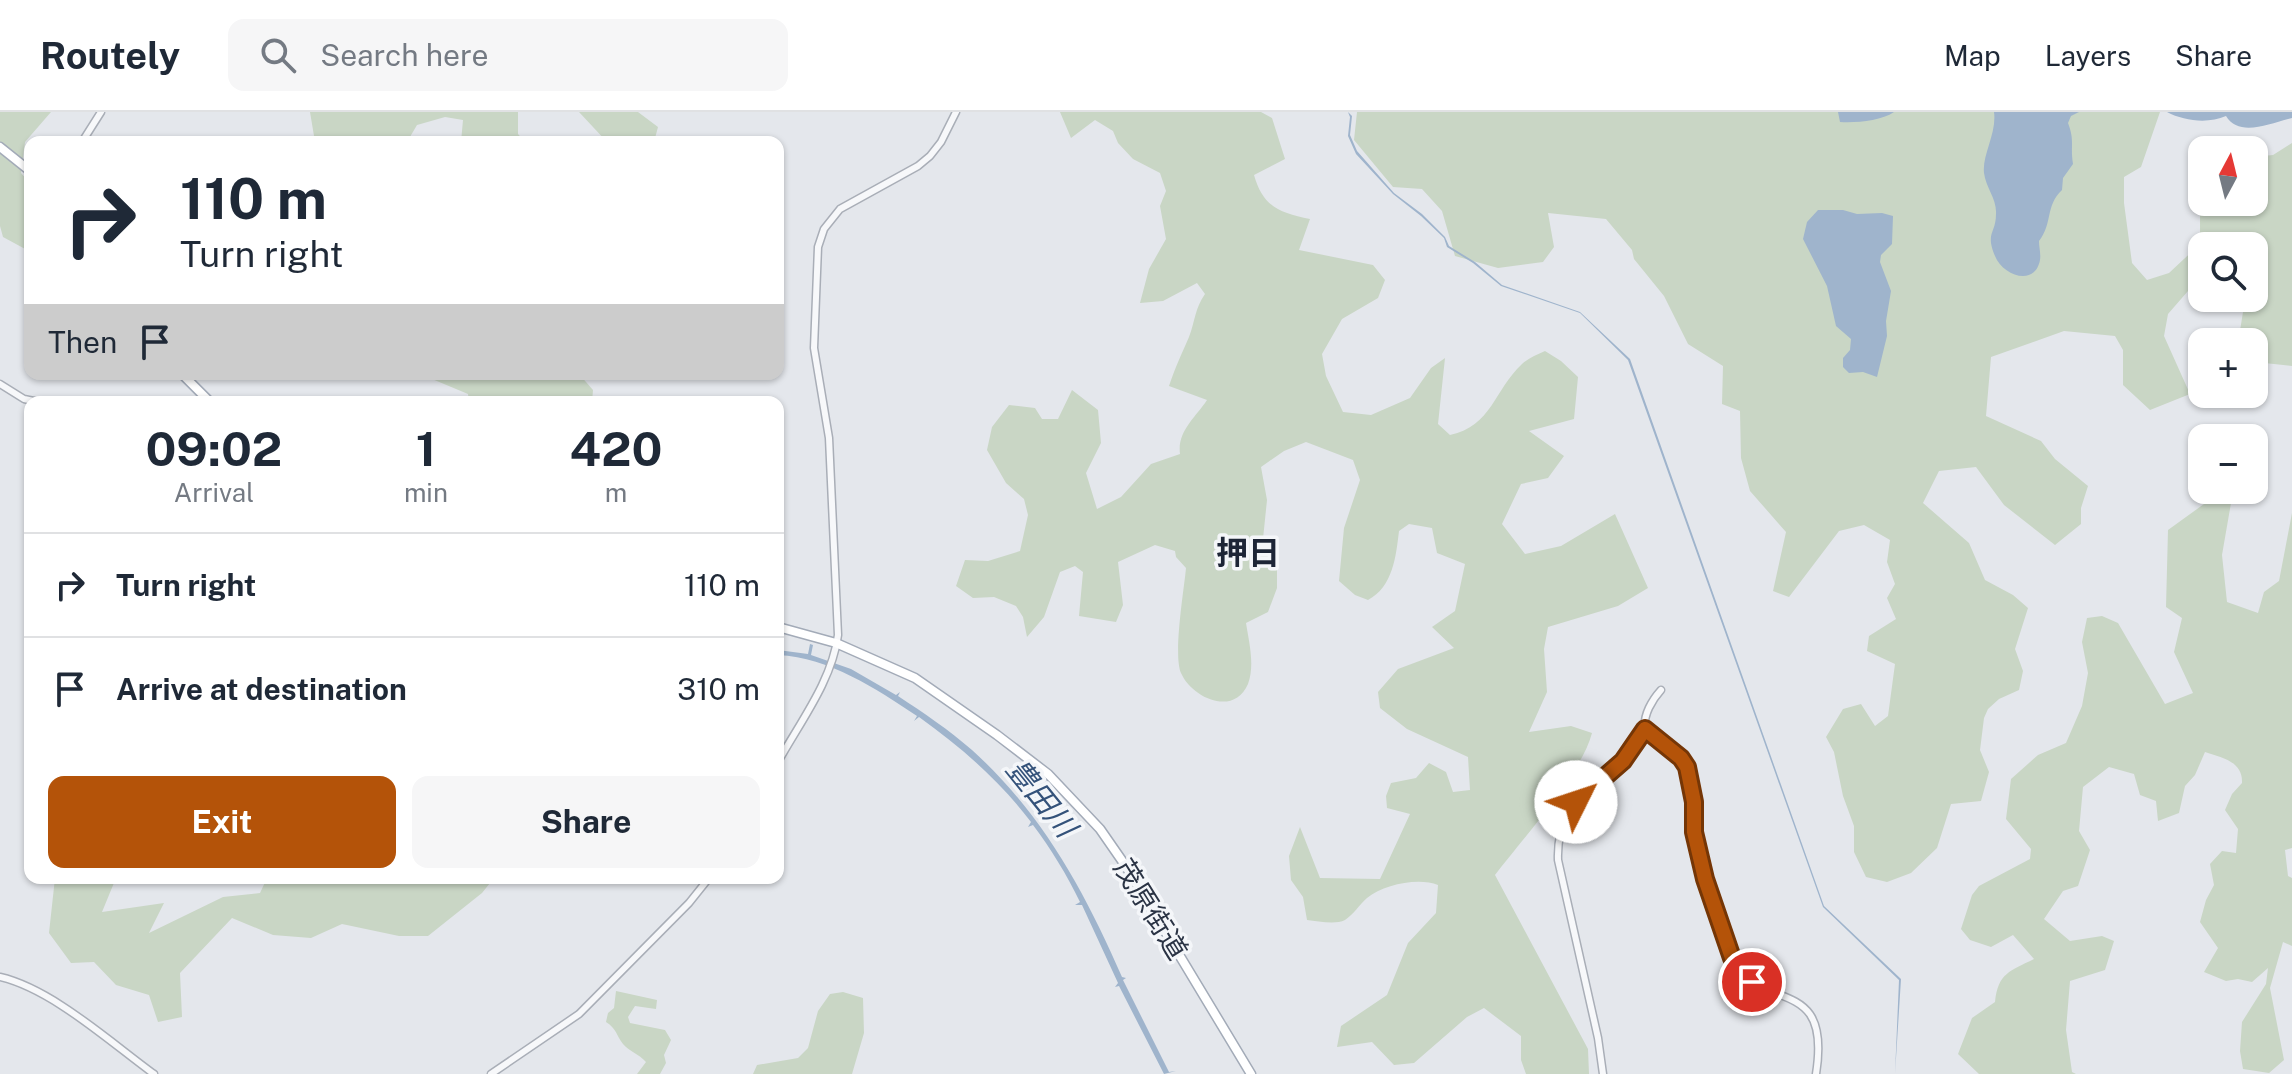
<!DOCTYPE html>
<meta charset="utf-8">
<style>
:root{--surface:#fff;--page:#f6f6f7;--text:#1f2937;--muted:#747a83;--line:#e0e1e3;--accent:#b45309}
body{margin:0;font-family:"Public Sans","Noto Sans JP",sans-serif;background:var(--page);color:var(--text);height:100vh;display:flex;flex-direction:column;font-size:30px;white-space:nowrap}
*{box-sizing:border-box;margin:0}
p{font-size:26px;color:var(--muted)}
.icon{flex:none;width:44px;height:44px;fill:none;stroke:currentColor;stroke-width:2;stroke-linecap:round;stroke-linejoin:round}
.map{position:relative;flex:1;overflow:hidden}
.drawer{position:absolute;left:24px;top:284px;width:760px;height:488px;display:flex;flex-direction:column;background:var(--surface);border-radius:16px;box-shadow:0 2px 6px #0004}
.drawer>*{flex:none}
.guide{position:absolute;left:24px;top:24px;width:760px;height:244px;border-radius:16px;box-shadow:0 2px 6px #0004;background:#fff;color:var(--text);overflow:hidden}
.needle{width:52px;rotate:7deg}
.buttons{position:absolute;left:2188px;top:24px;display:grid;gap:16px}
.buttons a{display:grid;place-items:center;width:80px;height:80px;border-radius:16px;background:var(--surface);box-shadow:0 2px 6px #0004;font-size:40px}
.pin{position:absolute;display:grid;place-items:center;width:68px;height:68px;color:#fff;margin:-34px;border:4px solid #fff;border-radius:50%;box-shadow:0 2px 8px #0007}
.me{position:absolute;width:88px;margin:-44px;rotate:49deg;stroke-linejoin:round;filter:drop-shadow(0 0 6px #0008)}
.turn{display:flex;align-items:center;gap:28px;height:168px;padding:0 24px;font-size:36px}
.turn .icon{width:104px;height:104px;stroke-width:2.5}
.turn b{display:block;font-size:56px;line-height:68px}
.then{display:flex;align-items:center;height:76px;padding:0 24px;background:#0003;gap:16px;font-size:30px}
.eta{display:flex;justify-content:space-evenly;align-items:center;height:136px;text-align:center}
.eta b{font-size:48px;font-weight:700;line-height:56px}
.button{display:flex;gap:16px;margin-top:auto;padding:16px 24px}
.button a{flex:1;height:92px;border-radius:16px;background:var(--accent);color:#fff;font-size:32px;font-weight:700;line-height:92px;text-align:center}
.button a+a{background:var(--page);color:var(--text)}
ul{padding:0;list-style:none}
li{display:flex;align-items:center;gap:24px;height:104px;padding:0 24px;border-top:2px solid var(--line)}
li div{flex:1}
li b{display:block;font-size:30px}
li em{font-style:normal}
header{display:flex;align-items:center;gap:48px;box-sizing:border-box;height:112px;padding:0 40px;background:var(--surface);border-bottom:2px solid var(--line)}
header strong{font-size:38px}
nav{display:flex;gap:44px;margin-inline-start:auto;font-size:28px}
.search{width:560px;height:72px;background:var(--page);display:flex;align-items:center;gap:20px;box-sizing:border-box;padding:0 28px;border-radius:16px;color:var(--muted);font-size:30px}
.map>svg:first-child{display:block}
.green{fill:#c9d6c5}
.water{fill:#9fb4cc}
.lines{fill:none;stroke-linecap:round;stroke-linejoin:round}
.minor-casing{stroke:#a9aeb7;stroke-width:9}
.major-casing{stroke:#a3abb8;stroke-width:11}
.minor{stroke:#f7f8fa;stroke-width:6}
.major{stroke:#fff;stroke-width:8}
.route-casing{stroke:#753606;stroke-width:20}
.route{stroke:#b45309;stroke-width:14}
.labels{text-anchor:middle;stroke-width:7;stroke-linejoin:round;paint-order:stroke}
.street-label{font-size:28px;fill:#2b3445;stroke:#f4f6f9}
.water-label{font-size:30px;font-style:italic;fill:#34527a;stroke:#f4f6f9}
.quarter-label{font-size:32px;font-weight:bold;fill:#1d2536;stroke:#f4f6f9}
</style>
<header>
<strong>Routely</strong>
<div class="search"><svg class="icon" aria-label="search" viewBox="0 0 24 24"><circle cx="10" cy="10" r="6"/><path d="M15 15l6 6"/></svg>Search here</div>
<nav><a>Map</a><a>Layers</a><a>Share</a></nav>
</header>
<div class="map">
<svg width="2292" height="962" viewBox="0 0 2292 962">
<rect width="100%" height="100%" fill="#e4e7ec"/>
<path class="green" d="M0 0H51L25 30 21 61 30 71V143L27 138 3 125 0 114Z
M310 0H518V22L525 30H461L463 8 445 5 417 13 407 30H315Z
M579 0H638L658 15 654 30H607Z
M1060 0H1261L1272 6 1285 47 1254 63C1263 95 1280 101 1310 107L1299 138 1373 153 1385 168 1378 186 1342 207 1322 242 1326 264 1343 300 1371 303 1410 286 1431 256 1445 246 1438 312 1450 323C1492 314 1494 278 1522 252 1528 246 1537 243 1545 239L1561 249 1578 265 1574 307 1529 319 1564 344 1548 366 1521 372 1502 412 1525 442 1561 434 1615 402 1648 476 1618 494 1548 515 1544 537 1547 580 1529 620 1571 614 1592 621C1581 663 1523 726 1495 763L1588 937 1589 962H1526L1521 948V924L1484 896 1467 905 1414 951 1394 953 1372 930 1337 935 1341 914 1387 883 1408 831 1436 801 1438 773C1419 765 1384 772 1367 786 1360 792 1353 803 1345 808 1335 813 1318 809 1307 808L1303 785 1291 768 1289 744 1300 715 1320 766 1380 767 1410 702 1387 696 1386 684 1391 671 1416 666 1429 651 1446 660 1453 680 1470 678 1468 645 1407 617 1380 596 1378 580 1398 557 1454 536 1432 515 1455 499 1465 452 1437 441 1432 416 1409 412 1399 419C1396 444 1393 475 1368 488L1355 483 1339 469 1344 416 1360 368 1353 348 1306 330 1284 339 1261 355 1267 388 1263 427 1277 455V476L1268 500 1246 511C1249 530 1255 553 1248 572 1234 605 1192 586 1181 561 1173 543 1184 478 1186 456L1176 445 1175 439 1155 433 1118 450 1123 493 1116 510 1079 504 1083 460 1075 454 1060 460 1044 505 1027 525 1023 505 1016 494 994 485 973 486 956 474 965 448 988 449 1020 439 1028 403 1024 387 1006 371 987 338 992 315 1009 293 1035 296 1042 307H1058L1072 278 1098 298 1101 331 1086 361 1097 397 1121 385 1151 352 1180 342C1177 319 1196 305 1207 288L1169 274C1175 256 1182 241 1189 225 1195 209 1195 196 1205 182L1197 171 1163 189 1140 191 1149 157 1166 127 1160 94 1166 79 1160 61 1133 47 1118 31 1113 19 1095 8 1071 26Z
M1357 0H2160L2141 55 2124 65V91L2132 151 2147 168 2169 161 2200 132V97L2193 81 2202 62V90H2254V45L2273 43 2292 31V254L2255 250 2254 230H2242L2239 225 2243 200 2234 186H2254V134H2202V181L2188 179 2168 202 2164 224 2190 282 2150 298 2123 273V238L2115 224 2064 219 1991 245 1986 304 2041 329 2055 347 2088 374 2081 396V412L2055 433 2004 393 1976 355 1939 359 1923 391 1969 431 1985 468 2013 483 2028 496 2015 537 2023 559 2019 578 1999 587 1988 597 1984 606 1980 638 1989 660 1981 689 1951 692 1937 736 1911 761 1887 770 1866 765 1854 740V714L1843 684 1834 640 1826 625 1843 597 1861 592 1875 614 1888 604 1895 552 1867 539 1869 524 1896 507 1887 486 1895 472 1887 450 1890 428 1864 413 1839 419 1789 485 1773 479 1786 420 1750 379 1741 346 1740 299 1722 292 1723 254 1688 232 1664 184 1634 147 1632 138 1606 107 1548 101 1554 135 1543 150 1498 156 1455 144 1442 99 1422 77 1393 75 1354 28Z
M420 262H579L593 278 592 290H469L468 282Z
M2231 391 2222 443 2227 490 2258 501 2264 480 2279 469 2292 401V736L2285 738 2288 764 2292 766V834L2283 830 2270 876 2284 948 2269 961 2243 957 2240 939 2242 910 2266 872 2268 856 2252 870 2238 867 2226 869 2204 860 2218 836 2200 810 2206 788 2214 773 2210 752 2222 739 2236 741 2238 717 2225 698 2232 682 2242 671C2243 649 2222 646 2205 640L2195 663 2185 674 2179 701 2158 709 2156 689 2140 683 2134 662 2109 655 2083 675 2079 719 2090 738 2078 774 2063 779 2044 807 2070 829 2102 824 2114 829 2105 858 2070 869 2066 918 2072 960 2076 962H1979L1958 942 1972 906 1995 890C1998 861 2010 859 2034 847L2013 823 1991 835 1970 828 1961 817 1972 783 1979 774 2030 747 2031 737 2006 707 2011 667 2038 643 2066 631 2082 594 2088 561 2082 530 2087 506 2102 504 2118 511 2165 592 2193 581 2174 540 2182 506 2166 495 2168 418 2204 392Z
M55 766H116L102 800 164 791 149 821 223 785 260 781 267 766H400L414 770 432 766H494L482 781 428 824H399L342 812 311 826 273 823 232 806 180 861 182 905 158 910 149 883 116 873 94 850 71 851 49 821Z
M616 879 657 888 656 897 635 894 628 905 630 911 665 918 671 928 664 943 666 951 660 962H637L646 950C639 942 629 939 623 932 616 923 617 917 606 910L608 901 614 896Z
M843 880 863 886 864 921 852 962H753L757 953 798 946 808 936 818 899 830 882Z"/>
<path class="water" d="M1348 0 1352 4 1350 23 1357 39 1394 81 1422 102 1445 125 1449 134 1475 150 1502 173 1580 200 1630 247 1824 794 1901 867 1895 962 1899 868 1823 795 1628 248 1580 201 1501 174 1473 151 1447 135 1444 126 1421 104 1393 82 1356 42 1348 24 1350 5Z
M1838 0H1894C1881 9 1856 11 1840 10Z
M1994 0H2079L2071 4 2068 11C2075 29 2070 34 2073 52L2063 66 2062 78C2045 94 2053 111 2039 129 2039 135 2041 142 2040 148 2035 175 2003 164 1995 144 1985 120 1996 122 1996 102 1997 87 1986 76 1984 61 1982 43 1997 21 1994 0Z
M2167 0H2292V6C2271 11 2239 26 2226 4 2208 12 2184 9 2167 0Z
M1818 98H1843L1857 102 1882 101 1893 104 1892 132 1881 143 1880 150 1891 179 1886 209 1887 224 1877 265 1863 260 1849 261 1843 255V246L1850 238 1851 227 1836 214 1827 174 1803 127 1807 110Z
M810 532 813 533 811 543 851 557 896 583 900 580 898 584C924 601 949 618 972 638 1042 701 1085 780 1122 865L1126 866 1123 868 1169 960 1176 959 1164 962 1119 874 1115 875 1118 871 1082 793H1075L1080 790C1067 763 1051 737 1033 713L1028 715 1031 710C1000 669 961 635 919 605L914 609 917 604C875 576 830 546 778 543V538L808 542Z"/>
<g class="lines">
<g class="minor-casing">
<path id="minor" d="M82 30 101 0
M0 272 24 287 39 290
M1645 617C1658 628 1678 638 1686 653 1696 674 1692 697 1694 719 1696 751 1711 783 1721 813 1725 824 1728 837 1733 848 1761 902 1832 861 1816 962
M778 650C800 610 832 569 838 523L829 326 814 236 818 135 824 117 840 97 918 54 930 44 941 30 956 0
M0 865C52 877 110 930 154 962
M491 962 579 902 689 791 709 766
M1603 962 1598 926 1558 748C1556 691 1592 684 1624 648 1632 639 1638 627 1645 617 1643 603 1652 588 1661 578"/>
</g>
<g class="major-casing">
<path id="major" d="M0 35 30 59
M182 262 210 290
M778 515 836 531 915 566 997 623 1048 662 1100 717 1125 753 1251 962"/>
</g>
<use href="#minor" class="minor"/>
<use href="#major" class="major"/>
</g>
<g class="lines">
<g class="route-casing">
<path id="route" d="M1576 690 1623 649 1645 617 1681 646 1687 655 1694 690V720L1705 767 1732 846 1741 860 1752 870"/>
</g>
<use href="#route" class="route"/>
</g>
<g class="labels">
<g class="street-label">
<text transform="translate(1151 797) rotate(58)" y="10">茂原街道</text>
</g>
<g class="water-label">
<text transform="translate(1041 686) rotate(51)" y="10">豊田川</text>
</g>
<g class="quarter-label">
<text x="1248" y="452">押日</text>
</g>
</g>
</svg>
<div class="buttons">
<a><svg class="needle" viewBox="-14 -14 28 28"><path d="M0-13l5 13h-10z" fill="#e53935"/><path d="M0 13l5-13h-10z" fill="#747a83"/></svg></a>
<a><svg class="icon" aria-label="search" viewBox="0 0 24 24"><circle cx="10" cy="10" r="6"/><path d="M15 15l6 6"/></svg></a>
<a>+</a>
<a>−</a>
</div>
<div class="pin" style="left:1752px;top:870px;background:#d93025"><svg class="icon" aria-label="arrive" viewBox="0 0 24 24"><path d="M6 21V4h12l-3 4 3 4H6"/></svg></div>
<svg class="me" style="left:1576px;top:690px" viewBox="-20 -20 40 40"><circle r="19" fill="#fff"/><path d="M0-13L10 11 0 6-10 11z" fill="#b45309"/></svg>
<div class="guide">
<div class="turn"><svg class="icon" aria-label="right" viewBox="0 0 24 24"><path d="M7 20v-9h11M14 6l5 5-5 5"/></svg><div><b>110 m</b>Turn right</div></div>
<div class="then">Then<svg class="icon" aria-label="arrive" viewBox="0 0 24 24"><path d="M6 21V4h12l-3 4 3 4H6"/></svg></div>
</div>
<section class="drawer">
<div class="eta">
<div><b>09:02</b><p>Arrival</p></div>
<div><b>1</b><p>min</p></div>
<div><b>420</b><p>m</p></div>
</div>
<ul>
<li><svg class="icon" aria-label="right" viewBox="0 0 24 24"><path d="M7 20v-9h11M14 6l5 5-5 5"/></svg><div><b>Turn right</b></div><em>110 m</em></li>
<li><svg class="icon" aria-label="arrive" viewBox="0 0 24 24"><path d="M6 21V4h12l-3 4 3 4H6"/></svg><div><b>Arrive at destination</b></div><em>310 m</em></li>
</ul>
<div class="button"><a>Exit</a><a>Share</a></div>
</section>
</div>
